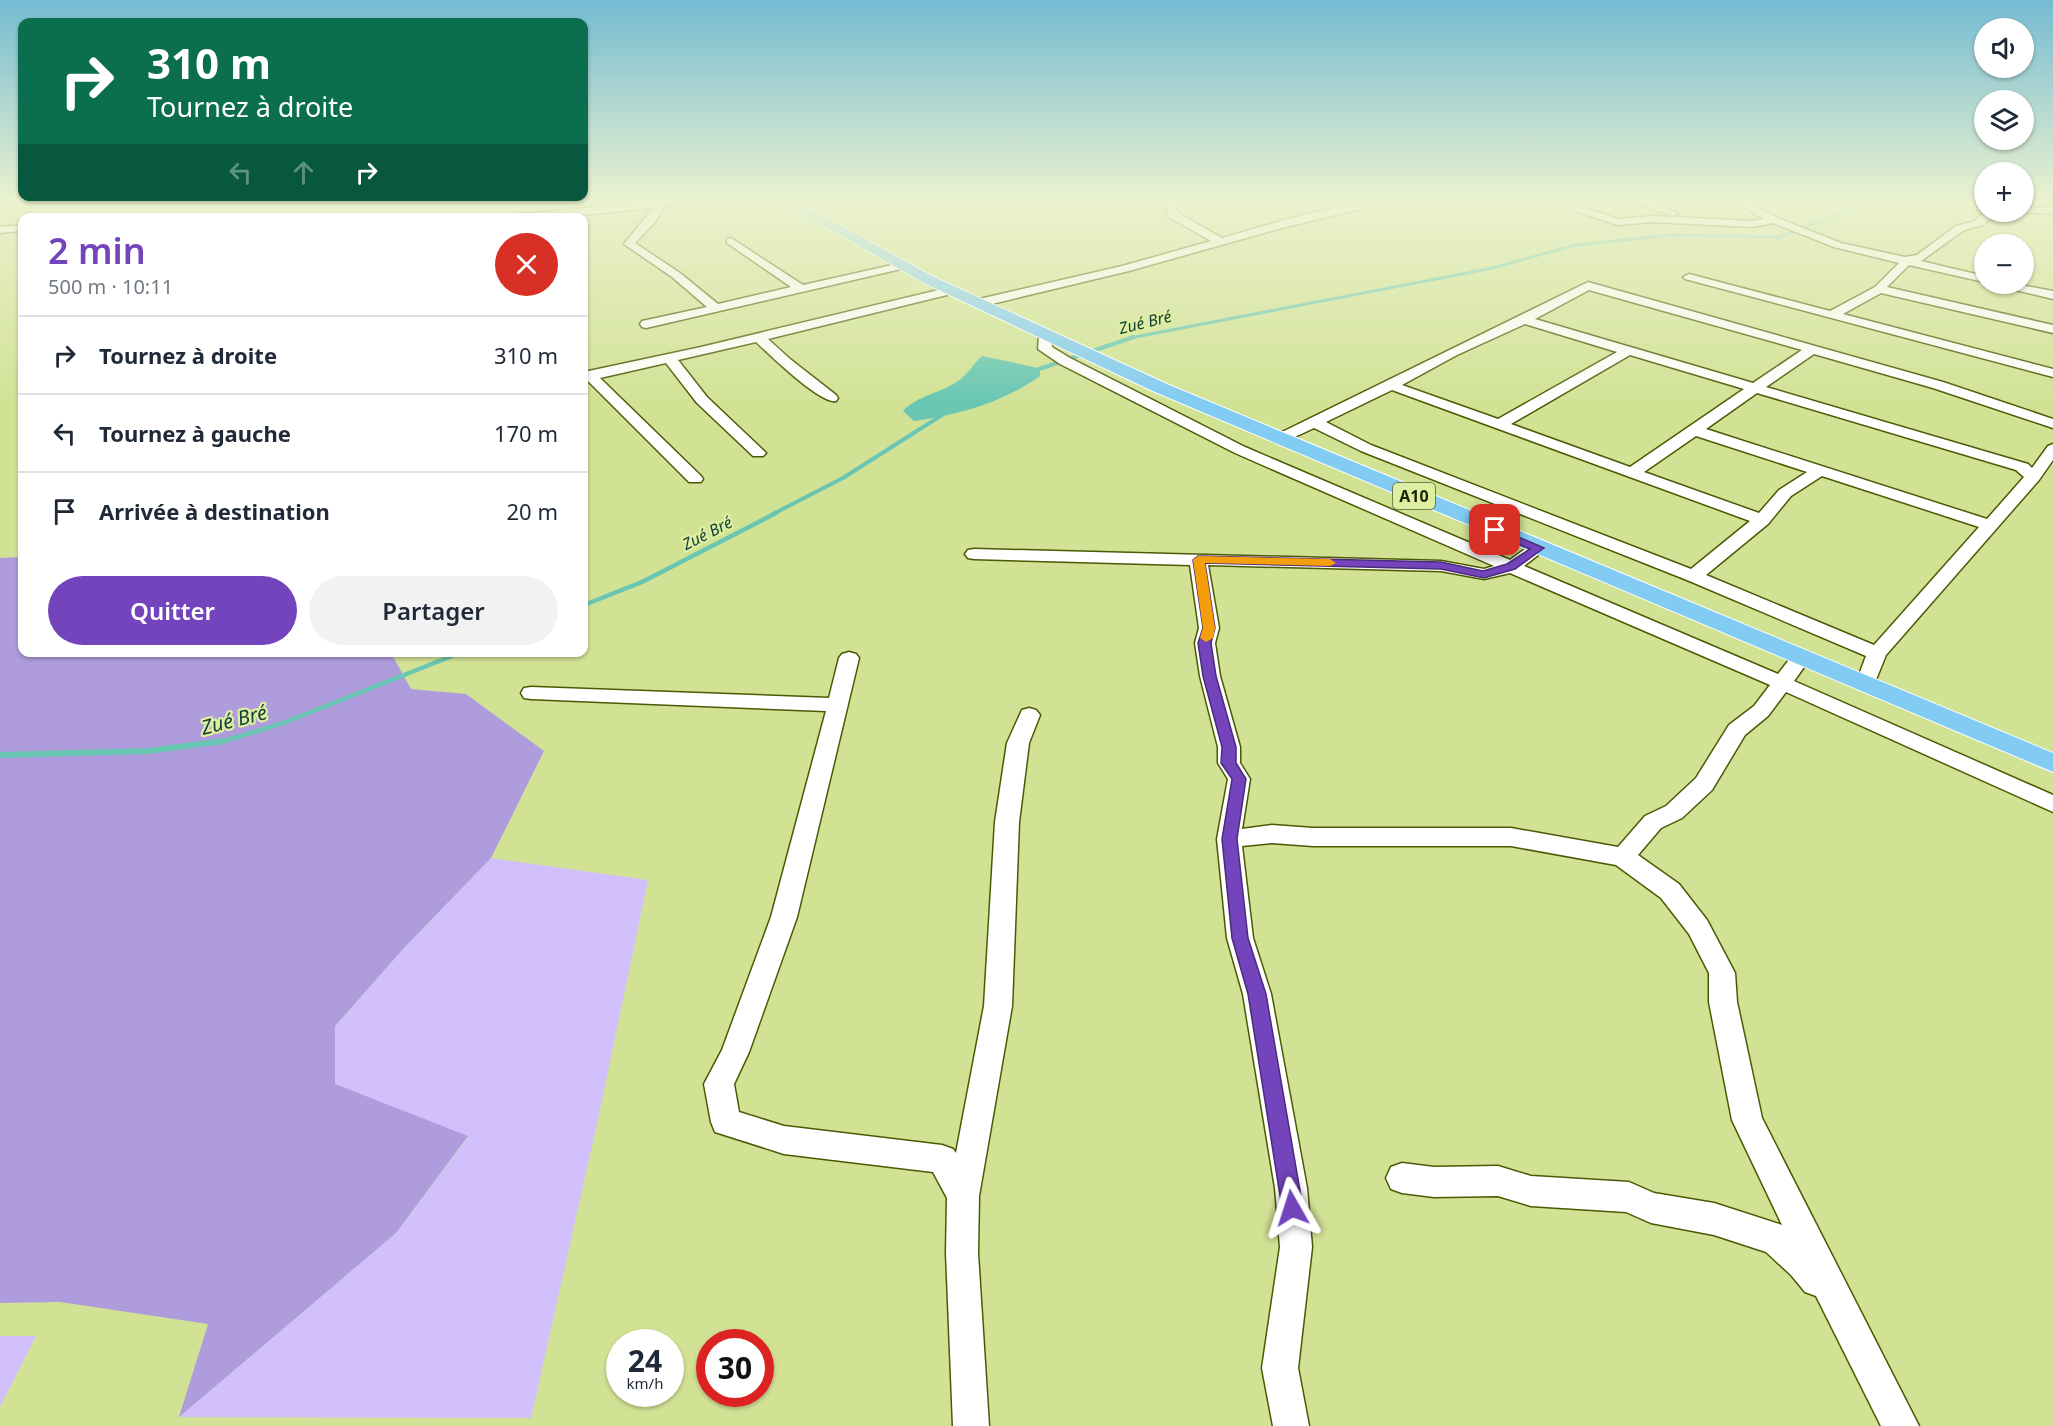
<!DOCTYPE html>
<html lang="fr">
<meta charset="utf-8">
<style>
:root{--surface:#fff;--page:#f2f2f3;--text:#1f2937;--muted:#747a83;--line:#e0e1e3;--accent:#7344bb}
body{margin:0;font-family:"Noto Sans",sans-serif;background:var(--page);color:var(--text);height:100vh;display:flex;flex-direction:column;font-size:22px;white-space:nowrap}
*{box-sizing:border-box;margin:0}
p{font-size:20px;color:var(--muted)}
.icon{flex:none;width:33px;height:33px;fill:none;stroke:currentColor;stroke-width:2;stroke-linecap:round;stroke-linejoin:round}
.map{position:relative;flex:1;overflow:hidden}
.panel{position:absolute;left:18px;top:213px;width:570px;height:444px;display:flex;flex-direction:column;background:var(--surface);border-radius:12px;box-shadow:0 2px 4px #0004}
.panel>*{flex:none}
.top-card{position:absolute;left:18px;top:18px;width:570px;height:183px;border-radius:12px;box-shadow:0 2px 4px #0004;background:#0b6e4f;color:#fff;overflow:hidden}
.controls{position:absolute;left:1974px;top:18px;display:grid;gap:12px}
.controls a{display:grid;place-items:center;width:60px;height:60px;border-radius:50%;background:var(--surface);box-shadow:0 2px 4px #0004;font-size:30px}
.speed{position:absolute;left:606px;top:1329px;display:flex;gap:12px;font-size:30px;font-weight:700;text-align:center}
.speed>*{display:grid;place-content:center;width:78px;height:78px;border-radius:50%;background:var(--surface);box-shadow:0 2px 4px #0004;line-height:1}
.speed small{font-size:15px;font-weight:400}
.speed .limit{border:9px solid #d22;background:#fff;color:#111}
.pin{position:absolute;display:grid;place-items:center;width:51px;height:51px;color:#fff;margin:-26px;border-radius:12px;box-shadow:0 3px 9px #0006}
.me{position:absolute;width:66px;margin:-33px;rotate:354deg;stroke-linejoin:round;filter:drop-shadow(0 0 4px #0008)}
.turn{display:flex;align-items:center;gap:21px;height:126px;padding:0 30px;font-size:27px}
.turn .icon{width:78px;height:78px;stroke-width:2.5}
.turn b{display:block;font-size:42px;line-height:51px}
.lanes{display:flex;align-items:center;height:57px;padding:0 30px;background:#0003;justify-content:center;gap:30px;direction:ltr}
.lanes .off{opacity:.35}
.round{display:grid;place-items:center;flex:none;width:63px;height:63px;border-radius:32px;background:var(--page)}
.summary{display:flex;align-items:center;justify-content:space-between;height:102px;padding:0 30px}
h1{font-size:36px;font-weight:600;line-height:45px;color:var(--accent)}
.cta{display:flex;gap:12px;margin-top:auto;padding:12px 30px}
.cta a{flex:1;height:69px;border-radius:36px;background:var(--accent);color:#fff;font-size:24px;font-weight:600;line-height:69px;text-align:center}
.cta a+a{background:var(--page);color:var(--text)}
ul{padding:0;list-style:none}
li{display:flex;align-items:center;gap:18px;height:78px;padding:0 30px;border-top:2px solid var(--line)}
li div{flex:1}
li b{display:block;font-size:22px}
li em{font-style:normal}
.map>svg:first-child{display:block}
.green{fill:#d1c0fb}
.forest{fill:#af9cdd}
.water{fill:#68c6b2}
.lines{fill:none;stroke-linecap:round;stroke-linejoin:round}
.stream-far3{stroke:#68c6b2;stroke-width:3}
.stream-far2{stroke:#68c6b2;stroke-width:4}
.stream-far1{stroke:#68c6b2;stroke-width:4.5}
.stream{stroke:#68c6b2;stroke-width:6}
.minor-casing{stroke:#4d5803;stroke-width:3}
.major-casing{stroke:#fff;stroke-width:2}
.minor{fill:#fff;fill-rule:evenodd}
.major{fill:#82cbf2;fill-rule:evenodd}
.route{fill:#7344bb;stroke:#4b2c7a;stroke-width:1.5}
.slow{fill:#f59e0b}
.labels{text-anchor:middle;stroke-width:4.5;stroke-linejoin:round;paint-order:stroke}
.far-water-label{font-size:16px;font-style:italic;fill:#154038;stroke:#dfefa2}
.shield{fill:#dfefa2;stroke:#576033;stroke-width:1.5}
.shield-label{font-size:16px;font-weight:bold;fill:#1d2203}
.water-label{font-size:20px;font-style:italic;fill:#154038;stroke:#dfefa2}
</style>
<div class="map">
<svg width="2053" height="1426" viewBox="0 0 2053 1426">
<rect width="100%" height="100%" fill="#d2e295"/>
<path class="green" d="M491 858 648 880 598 1119 531 1418 179 1417 396 1233 468 1137 334 1084 335 1026 403 949Z
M0 1336H36L0 1407Z"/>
<path class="forest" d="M22 557V652L391 653 411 689 466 694 544 751 491 858 403 949 335 1026V1084L468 1136 396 1233 179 1417 208 1324 60 1302 0 1303V558Z"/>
<path class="water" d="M982 356 1034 367 1040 370V376C1004 402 958 415 914 421L903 411C919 394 944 393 962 378 969 372 974 363 982 356Z"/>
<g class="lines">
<path class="stream-far3" d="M1130 338 1493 268 1575 245 1673 235 1779 237 1869 202"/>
<path class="stream-far2" d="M1033 371 1134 337
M773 514 843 478 942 415"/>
<path class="stream-far1" d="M584 605 642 582 776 513
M218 743 283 723 462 652"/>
<path class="stream" d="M0 755 148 751 223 741"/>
<g class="minor-casing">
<path id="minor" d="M651 202H695L664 207 655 222 635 243 680 273 718 304 791 287 727 243V239L731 238 803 285 901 263 907 266 901 269 646 328 642 327 640 324 642 321 707 307 672 277 624 244 653 208 551 218H506L511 215Z
M1167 202H1182L1175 206 1178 213 1222 238C1271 224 1338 202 1389 202L1278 229 1129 271 979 307 973 303 975 300 1122 266 1211 241 1169 217 1165 205Z
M1550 202H1567L1618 219 1653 216 1752 221 1764 219 1734 202H1748L1778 218 1841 243 1905 257 1917 255 1956 226 1975 221 1981 215 2024 212V207L2053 208V214L2022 212 1988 220 1983 225 1964 230 1921 261 1984 276V282L1909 265 1887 287 2053 325V333L1881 293 1843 314 2053 369V377L1685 279 1683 277 1689 274 1830 311 1875 287 1899 263 1834 247 1773 223 1752 227 1653 222 1617 225Z
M1632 202H1649L1678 213 1673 216Z
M22 225V231L0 233V227Z
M1588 282 1943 382 2053 419V428L1933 388 1814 354 1766 387 2028 464 2032 468 2048 446 2053 444V460L2039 480 1886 655 1873 687 1866 689 1859 687 1856 683 1866 656 1687 580 1361 451 1314 428 1284 442H1274L1271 439 1274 436ZM1589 290 1802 350 1753 383 1535 319ZM1525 324 1617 352 1498 419 1402 385 1457 355ZM1630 355 1744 389 1630 467 1511 424ZM1392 390 1750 521 1691 569 1371 445 1326 422ZM1757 393 2016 470 2024 477 1987 519 1706 429ZM1696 436 1807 472 1779 490 1759 513 1644 472ZM1822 476 1979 527 1874 645 1706 575 1768 524 1791 496Z
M1996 284H2016L2053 291V299L1998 286Z
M951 287 957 291 955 293 768 339 790 359 836 395 838 398 836 401C821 405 769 354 756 342L678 360 707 397 763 450 766 453 763 456H753L697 403 666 363 600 378 701 476 703 479 701 482H689L587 380 584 381V372L701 347Z
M1045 332 1051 336 1052 347 1070 358 1245 447 1510 560 1532 544H1544L1547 548 1524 566 1778 674 1795 652H1809L1812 656 1794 681 2053 795V812L1786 692 1768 716 1745 735 1712 790 1682 818 1661 828 1638 855 1679 884 1707 920 1735 973 1737 1002 1762 1118 1919 1426H1881L1816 1296 1805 1292 1791 1275 1766 1252 1714 1235 1651 1223 1626 1212 1531 1206 1498 1196 1434 1197 1402 1193 1391 1189 1386 1178 1391 1167 1402 1163 1434 1167 1498 1166 1531 1176 1629 1182 1654 1193 1714 1203 1782 1225 1732 1120 1709 1002V973L1689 934 1661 898 1616 865 1511 846H1313L1272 843 1242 846 1253 938 1271 994 1307 1188 1312 1247 1298 1368 1309 1426H1273L1262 1368 1280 1247 1275 1188 1243 994 1227 938 1217 839 1228 779 1218 763V747L1200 676 1195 643 1199 628 1190 565 974 559 968 558 965 554 968 550 974 549 1441 561 1484 569 1494 566 1235 453 1060 364 1038 349 1039 336ZM1208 565 1441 571 1484 579 1510 573 1770 685 1754 706 1729 725 1696 778 1666 806 1645 816 1618 847 1511 828H1313L1272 825 1242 829 1250 779 1240 763V747L1220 676 1215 643 1219 628Z
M849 652 856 654 859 658 797 917 749 1052 734 1084 739 1112 784 1126 942 1145 953 1149 956 1153 984 1006 995 822 1007 743 1022 710 1029 708 1036 710 1040 715 1029 743 1019 822 1012 1006 979 1196 978 1253 989 1426H953L946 1253 947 1198 933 1172 784 1154 715 1132 711 1122 704 1084 722 1050 771 917 826 711 531 699 524 698 521 693 524 688 531 687 829 698 839 658 842 654Z"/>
</g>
<g class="major-casing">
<path id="major" d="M782 202H798L934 277 1167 384 2053 753V772L1155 392 924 283Z"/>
</g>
<use href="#minor" class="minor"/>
<use href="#major" class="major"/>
</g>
<linearGradient id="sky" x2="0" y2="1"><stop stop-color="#75bbd2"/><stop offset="0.5" stop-color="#ebf2cf"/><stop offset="1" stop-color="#ebf2cf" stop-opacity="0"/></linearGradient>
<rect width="2053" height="402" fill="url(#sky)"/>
<path class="route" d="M1495 527 1544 548 1515 569 1484 578 1441 569 1205 563 1215 628 1211 643 1216 676 1236 747V763L1246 779 1237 839 1248 938 1266 994 1303 1208 1300 1215 1292 1218 1285 1215 1282 1208 1248 994 1232 938 1222 839 1232 779 1221 763 1222 747 1203 676 1198 643 1203 628 1193 560 1198 556 1441 562 1483 571 1507 564 1530 549 1491 533V528Z"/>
<path class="slow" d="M1198 556 1330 559 1336 563 1330 566 1205 563 1215 628 1213 638 1206 642 1200 638 1203 628 1193 560Z"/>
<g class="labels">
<g class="far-water-label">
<text transform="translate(1145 322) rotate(-14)" y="6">Zué Bré</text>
<text transform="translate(707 533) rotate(-27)" y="6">Zué Bré</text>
</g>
<rect class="shield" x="1393" y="483" width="42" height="26" rx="4.5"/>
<g class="shield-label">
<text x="1414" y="502">A10</text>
</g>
<g class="water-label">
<text transform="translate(234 720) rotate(-14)" y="7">Zué Bré</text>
</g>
</g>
</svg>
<div class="controls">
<a><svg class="icon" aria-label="sound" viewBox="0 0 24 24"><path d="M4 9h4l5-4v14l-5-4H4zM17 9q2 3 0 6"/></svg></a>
<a><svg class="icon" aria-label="layers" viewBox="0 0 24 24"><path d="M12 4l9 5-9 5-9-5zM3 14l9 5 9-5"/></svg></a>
<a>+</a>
<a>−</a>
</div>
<div class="speed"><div>24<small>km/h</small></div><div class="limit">30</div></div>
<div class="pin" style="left:1495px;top:530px;background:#d93025"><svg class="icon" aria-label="arrive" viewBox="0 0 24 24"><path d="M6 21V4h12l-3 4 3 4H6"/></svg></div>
<svg class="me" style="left:1292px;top:1208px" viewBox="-20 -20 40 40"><path d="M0-17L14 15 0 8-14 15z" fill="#7344bb" stroke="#fff" stroke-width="4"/></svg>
<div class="top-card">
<div class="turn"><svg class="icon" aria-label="right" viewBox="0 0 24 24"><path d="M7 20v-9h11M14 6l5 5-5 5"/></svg><div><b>310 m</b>Tournez à droite</div></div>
<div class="lanes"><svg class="icon off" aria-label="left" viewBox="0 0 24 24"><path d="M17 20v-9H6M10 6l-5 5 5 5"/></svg><svg class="icon off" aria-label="ahead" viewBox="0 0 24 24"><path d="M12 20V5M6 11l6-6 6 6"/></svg><svg class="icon" aria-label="right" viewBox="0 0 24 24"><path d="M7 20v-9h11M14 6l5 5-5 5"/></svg></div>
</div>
<section class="panel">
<div class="summary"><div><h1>2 min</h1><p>500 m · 10:11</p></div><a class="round" style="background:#d93025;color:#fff"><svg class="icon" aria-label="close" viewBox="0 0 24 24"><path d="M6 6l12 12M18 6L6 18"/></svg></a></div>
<ul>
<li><svg class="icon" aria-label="right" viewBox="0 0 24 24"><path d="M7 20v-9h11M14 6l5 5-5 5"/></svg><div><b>Tournez à droite</b></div><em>310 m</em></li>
<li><svg class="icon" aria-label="left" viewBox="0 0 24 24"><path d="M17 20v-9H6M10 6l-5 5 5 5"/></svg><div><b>Tournez à gauche</b></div><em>170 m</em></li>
<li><svg class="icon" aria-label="arrive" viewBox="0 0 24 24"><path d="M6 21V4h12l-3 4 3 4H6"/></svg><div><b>Arrivée à destination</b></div><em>20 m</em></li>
</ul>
<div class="cta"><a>Quitter</a><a>Partager</a></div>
</section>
</div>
